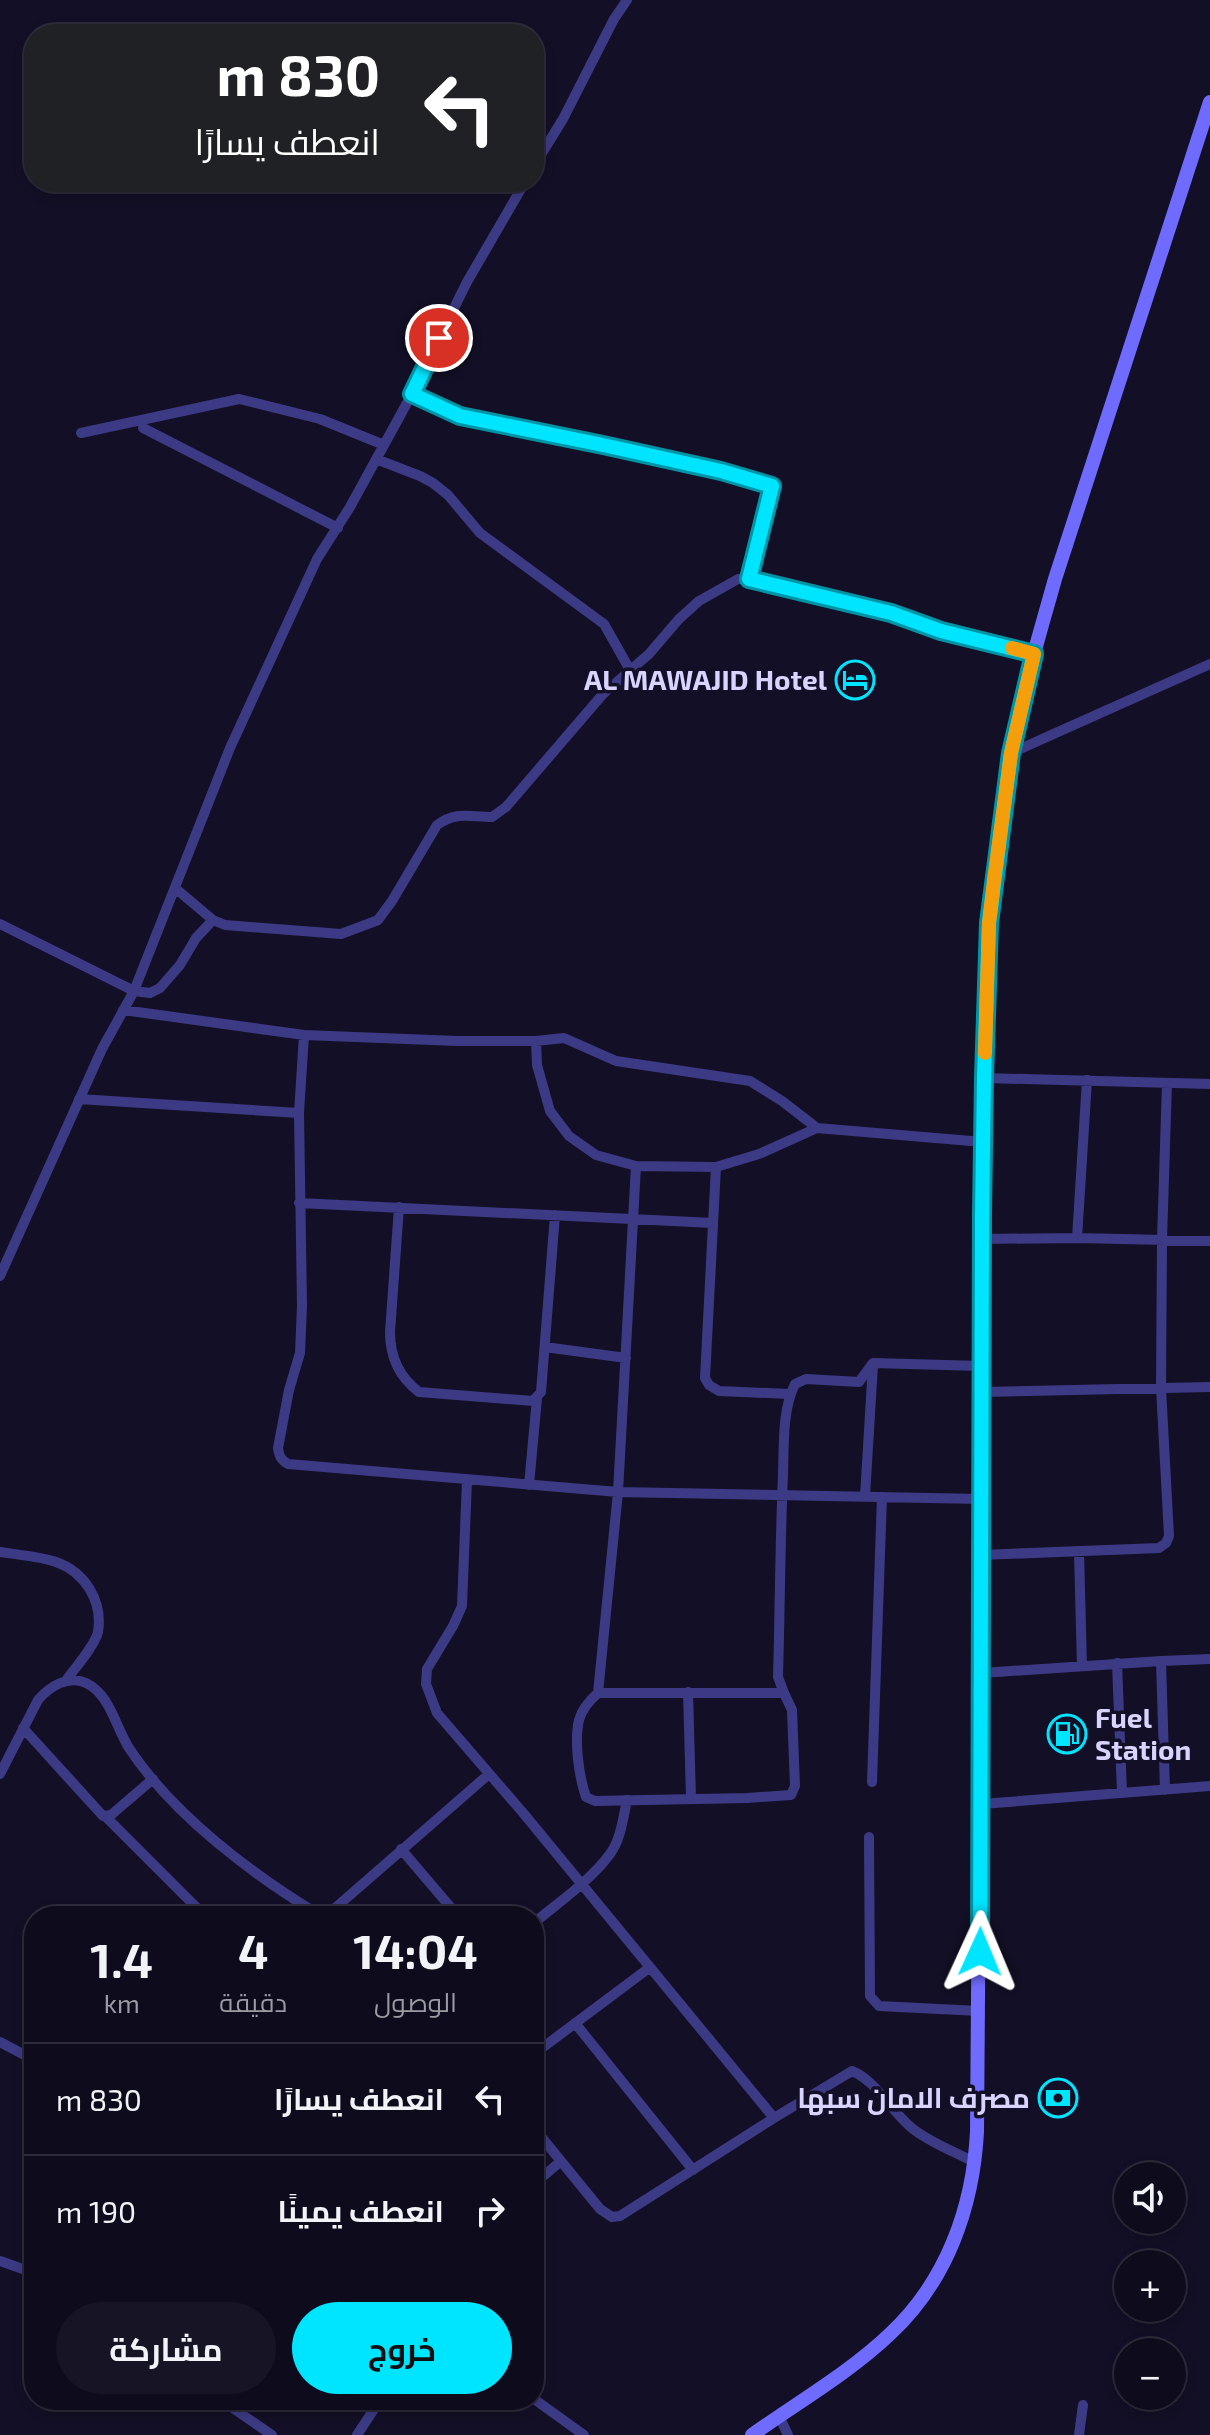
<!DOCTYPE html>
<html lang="ar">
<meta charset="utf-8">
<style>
:root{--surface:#0e0b1c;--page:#171425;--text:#f1f3f6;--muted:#9b9ba3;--line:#2e2b3b;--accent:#00e5ff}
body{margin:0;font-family:"Exo 2",Cairo,sans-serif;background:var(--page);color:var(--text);direction:rtl;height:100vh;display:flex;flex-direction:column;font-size:30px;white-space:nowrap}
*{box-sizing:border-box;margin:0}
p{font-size:26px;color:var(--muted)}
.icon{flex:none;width:44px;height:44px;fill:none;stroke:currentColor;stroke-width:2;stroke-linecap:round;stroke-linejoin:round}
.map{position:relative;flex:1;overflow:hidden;direction:ltr}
.side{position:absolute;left:24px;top:1906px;width:520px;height:504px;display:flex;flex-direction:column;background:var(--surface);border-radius:32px;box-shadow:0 4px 12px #0003,0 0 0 2px var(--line);direction:rtl}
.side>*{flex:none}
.hud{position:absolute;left:24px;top:24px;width:520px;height:168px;border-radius:32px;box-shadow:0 4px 12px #0003,0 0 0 2px var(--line);direction:rtl;background:#202124;color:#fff;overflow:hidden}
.tools{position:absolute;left:1114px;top:2162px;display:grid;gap:16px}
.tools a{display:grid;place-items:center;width:72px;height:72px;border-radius:50%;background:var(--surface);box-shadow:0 4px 12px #0003,0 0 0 2px var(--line);font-size:40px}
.pin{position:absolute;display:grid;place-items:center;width:68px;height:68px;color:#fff;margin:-34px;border:4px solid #fff;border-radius:50%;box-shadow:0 2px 8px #0007}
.me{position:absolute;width:88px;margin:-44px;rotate:1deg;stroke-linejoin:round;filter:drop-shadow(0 0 6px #0008)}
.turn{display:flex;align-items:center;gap:28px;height:168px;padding:0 32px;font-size:36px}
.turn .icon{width:104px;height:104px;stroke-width:2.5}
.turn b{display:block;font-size:56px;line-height:68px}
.eta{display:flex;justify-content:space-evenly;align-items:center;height:136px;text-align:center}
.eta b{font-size:48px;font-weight:700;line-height:56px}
.action{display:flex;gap:16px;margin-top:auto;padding:16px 32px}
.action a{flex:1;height:92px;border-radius:48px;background:var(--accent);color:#111;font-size:32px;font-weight:700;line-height:92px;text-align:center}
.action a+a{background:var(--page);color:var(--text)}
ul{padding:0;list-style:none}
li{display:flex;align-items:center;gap:24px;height:112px;padding:0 32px;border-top:2px solid var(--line)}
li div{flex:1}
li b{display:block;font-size:30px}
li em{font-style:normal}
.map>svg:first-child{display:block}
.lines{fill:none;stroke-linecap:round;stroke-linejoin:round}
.street{stroke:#3d3a85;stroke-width:10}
.secondary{stroke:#6f6bff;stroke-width:14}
.route-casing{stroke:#0095a6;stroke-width:20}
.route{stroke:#00e5ff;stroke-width:14}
.slow{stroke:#f59e0b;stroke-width:14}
.labels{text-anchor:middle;stroke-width:7;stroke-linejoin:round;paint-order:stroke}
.poi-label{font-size:28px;font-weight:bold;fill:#d9d4ff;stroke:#130f26;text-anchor:end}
</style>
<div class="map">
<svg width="1210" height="2435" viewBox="0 0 1210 2435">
<rect width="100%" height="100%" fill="#130f26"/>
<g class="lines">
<path class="street" d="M534 166 563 119 614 19 627 0
M412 394 460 416 721 471 772 486 749 579
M143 428 338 528
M81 433 239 399 320 419 384 445
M376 459 420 476 433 483 448 495 480 533 604 624 630 670
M1011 753 1210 664
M175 888 213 920
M0 924 134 991 230 748 317 559 350 507 407 403 467 282 525 182
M123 1010 304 1035 457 1041H536L564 1038 616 1061 750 1081 782 1101 817 1128
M304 1035 299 1113 302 1306 300 1353 289 1390 278 1448C279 1456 281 1460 288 1464L618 1492 981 1499
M536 1041 537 1065 550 1111 569 1136 596 1155 636 1166 716 1167 759 1154 817 1128 983 1142
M984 1078 1210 1084
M79 1099 299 1113
M636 1166 618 1492 598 1693C590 1700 582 1709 579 1720 574 1741 579 1777 586 1797L595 1801 747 1798 791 1795 795 1786 792 1710 784 1693
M716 1167 705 1378 709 1385 719 1391 790 1394
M299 1203 713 1223
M399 1207 390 1332C390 1356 399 1377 419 1392L533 1401 541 1392 555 1215
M1077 1238 1087 1080
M982 1239 1077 1238 1210 1241
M0 1276 102 1049 134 991 150 993 160 988 180 965 196 938 213 920 225 925 341 934 373 922 378 920 392 901 437 825C457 811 469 817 492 817L506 807 603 694 649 654 679 619 699 601 738 579H749L785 586 864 608 891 613 941 631 1034 654
M545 1347 626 1358
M982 1392 1210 1387
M467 1480 462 1606 453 1626 427 1669 426 1684 437 1713 524 1814 774 2118
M529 1485 537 1398
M865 1496 873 1365
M0 1552C18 1555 39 1556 56 1562 85 1572 103 1601 98 1632 95 1645 76 1667 67 1679
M1079 1552 1082 1666
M981 1555 1159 1548 1166 1543 1169 1536 1161 1388 1162 1240 1167 1083
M1161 1661 1210 1659
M1117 1663 1122 1793
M982 1673 1161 1661 1165 1790
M688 1692 691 1798
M598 1693H784L778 1677C780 1610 780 1542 783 1475 784 1446 782 1410 795 1384L806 1379 859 1382 873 1363 982 1366
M23 1728 103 1816 111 1815 153 1779
M0 1774 38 1700C50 1686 68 1675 86 1683 110 1694 116 1728 129 1748 173 1815 253 1875 321 1916
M872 1782 882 1497
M982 1804 1210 1786
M106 1817 205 1916
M869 1837 870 1996 879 2006 979 2011
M401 1849 458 1916
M326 1916 489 1774
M534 1923C559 1902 590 1881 610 1854 621 1839 623 1818 627 1800
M575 2023 693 2170
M0 2042 34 2060
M534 2054 649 1968
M534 2128 600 2209 612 2217 620 2216 774 2118 852 2071C877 2081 892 2113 913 2129 931 2143 955 2152 976 2163
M534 2184 561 2161
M0 2261 34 2273
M534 2399 584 2435
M221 2400 272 2435
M779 2416 788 2435
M357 2435 380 2400
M1079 2435 1083 2405"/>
<path class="secondary" d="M752 2435C798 2402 849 2373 890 2334 947 2281 973 2207 977 2132 981 1881 981 1630 982 1379 983 1171 974 959 1011 754 1021 695 1039 636 1055 579L1210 102"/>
</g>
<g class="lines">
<g class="route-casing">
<path id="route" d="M439 338 412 394 460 416 603 445 721 471 772 486 749 579 891 613 941 631 1034 654 1011 753 989 923 984 1078 982 1215 980 1952"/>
</g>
<use href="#route" class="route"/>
<path class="slow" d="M985 1053 989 923 994 880 1011 753 1034 654 1012 648"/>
</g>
<defs>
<g id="hotel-ring" transform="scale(2)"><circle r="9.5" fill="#130f26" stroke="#00e5ff" stroke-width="1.5"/><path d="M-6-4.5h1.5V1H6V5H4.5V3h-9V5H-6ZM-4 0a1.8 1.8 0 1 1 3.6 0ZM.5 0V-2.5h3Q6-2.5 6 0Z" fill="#00e5ff"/></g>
<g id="fuel-ring" transform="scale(2)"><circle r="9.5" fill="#130f26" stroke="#00e5ff" stroke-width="1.5"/><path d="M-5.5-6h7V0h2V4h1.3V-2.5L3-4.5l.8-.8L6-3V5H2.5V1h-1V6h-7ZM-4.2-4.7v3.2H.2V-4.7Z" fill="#00e5ff"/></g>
<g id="bank-ring" transform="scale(2)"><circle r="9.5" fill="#130f26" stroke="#00e5ff" stroke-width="1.5"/><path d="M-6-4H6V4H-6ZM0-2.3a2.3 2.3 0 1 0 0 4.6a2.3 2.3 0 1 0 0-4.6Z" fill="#00e5ff"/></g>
</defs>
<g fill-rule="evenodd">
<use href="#hotel-ring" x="855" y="680"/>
<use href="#fuel-ring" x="1067" y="1734"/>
<use href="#bank-ring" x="1058" y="2098"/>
</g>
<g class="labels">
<g class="poi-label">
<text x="827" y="690">AL MAWAJID Hotel</text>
<text x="1095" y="1728" text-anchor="start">Fuel<tspan x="1095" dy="32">Station</tspan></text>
<text x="1030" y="2108">مصرف الامان سبها</text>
</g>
</g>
</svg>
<div class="tools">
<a><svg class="icon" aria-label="sound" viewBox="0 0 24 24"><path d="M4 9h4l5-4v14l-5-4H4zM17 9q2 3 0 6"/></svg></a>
<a>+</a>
<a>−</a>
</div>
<div class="pin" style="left:439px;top:338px;background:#d93025"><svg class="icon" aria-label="arrive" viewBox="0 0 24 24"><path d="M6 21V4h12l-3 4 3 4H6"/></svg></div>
<svg class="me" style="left:980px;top:1952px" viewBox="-20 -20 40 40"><path d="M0-17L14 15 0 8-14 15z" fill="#00e5ff" stroke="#fff" stroke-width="4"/></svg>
<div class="hud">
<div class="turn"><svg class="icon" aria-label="left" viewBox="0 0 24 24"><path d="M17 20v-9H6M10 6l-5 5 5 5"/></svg><div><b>830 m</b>انعطف يسارًا</div></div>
</div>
<section class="side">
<div class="eta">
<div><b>14:04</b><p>الوصول</p></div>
<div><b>4</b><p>دقيقة</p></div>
<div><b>1.4</b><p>km</p></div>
</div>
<ul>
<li><svg class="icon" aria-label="left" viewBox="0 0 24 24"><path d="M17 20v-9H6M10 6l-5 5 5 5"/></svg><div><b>انعطف يسارًا</b></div><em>830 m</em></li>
<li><svg class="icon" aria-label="right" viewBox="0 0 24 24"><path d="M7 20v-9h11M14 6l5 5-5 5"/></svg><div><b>انعطف يمينًا</b></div><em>190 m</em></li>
</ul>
<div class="action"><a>خروج</a><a>مشاركة</a></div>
</section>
</div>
